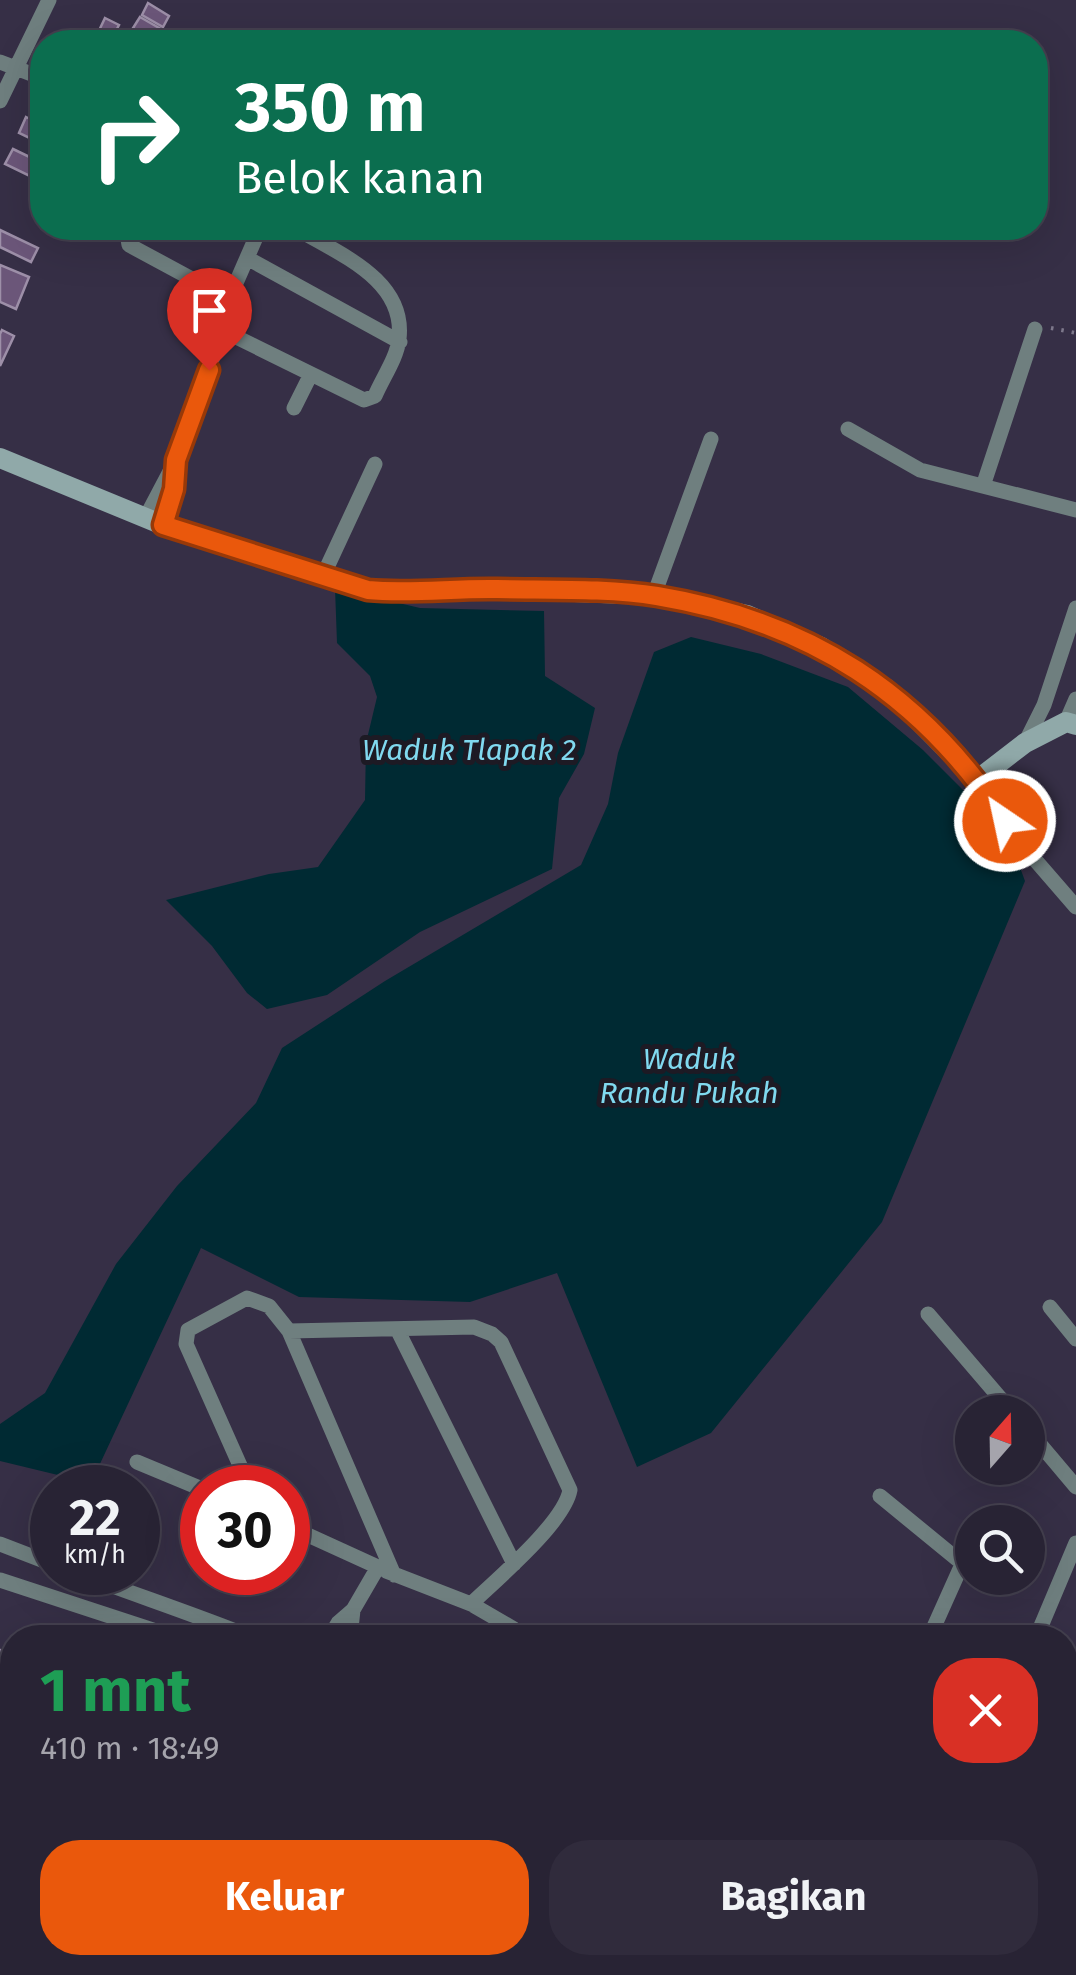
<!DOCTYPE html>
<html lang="id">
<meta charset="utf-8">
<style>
:root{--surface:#282334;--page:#302b3c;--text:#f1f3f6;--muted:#a5a4ac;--line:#44404f;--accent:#ea580c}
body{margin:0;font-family:"Fira Sans",sans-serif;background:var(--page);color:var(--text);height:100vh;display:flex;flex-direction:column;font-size:38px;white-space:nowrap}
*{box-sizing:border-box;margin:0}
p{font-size:32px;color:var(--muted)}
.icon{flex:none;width:55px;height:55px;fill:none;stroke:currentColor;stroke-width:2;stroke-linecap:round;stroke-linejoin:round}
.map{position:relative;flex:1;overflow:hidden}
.sheet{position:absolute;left:0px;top:1625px;width:1078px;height:350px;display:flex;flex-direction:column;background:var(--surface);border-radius:40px 40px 0 0;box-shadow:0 10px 40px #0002,0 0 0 2px var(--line)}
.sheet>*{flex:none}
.top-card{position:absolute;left:30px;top:30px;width:1018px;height:210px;border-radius:40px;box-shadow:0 10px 40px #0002,0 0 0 2px var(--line);background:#0b6e4f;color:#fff;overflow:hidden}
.needle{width:65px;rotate:20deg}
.fabs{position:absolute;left:955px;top:1395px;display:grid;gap:20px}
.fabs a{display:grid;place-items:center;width:90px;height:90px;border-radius:50%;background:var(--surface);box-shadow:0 10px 40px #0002,0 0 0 2px var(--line);font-size:50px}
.speed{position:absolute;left:30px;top:1465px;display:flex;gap:20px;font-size:50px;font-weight:700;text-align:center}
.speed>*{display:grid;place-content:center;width:130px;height:130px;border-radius:50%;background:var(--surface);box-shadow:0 10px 40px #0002,0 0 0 2px var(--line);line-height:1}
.speed small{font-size:25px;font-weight:400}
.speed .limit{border:15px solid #d22;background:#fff;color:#111}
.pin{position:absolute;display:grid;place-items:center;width:85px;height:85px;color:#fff;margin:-102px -42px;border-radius:50% 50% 50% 0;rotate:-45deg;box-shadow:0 0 10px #0007}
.pin .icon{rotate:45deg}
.me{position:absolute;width:110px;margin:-55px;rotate:326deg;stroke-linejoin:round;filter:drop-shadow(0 0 8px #0008)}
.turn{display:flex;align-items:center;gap:35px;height:210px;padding:0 40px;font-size:45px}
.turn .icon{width:130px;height:130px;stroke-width:2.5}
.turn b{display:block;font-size:70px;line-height:85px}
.round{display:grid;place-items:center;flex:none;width:105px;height:105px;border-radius:40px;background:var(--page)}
.summary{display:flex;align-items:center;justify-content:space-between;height:170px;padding:0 40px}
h1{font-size:60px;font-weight:700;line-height:75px;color:#1e9e55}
.action{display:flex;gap:20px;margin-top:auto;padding:20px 40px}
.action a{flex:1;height:115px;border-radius:40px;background:var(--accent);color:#fff;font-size:40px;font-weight:700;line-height:115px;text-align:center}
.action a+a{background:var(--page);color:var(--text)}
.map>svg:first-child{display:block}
.water{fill:#002a33}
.building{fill:#6b5679;stroke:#9d8fa8;stroke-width:2.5}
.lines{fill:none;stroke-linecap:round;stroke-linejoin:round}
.path{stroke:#7d788b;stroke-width:4;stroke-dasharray:2.5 8;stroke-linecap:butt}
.minor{stroke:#6f7f7f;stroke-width:15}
.secondary{stroke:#90a9a9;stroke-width:20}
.route-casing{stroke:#983908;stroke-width:25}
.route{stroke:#ea580c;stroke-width:18}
.labels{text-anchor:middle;stroke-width:10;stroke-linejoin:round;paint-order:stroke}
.water-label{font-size:30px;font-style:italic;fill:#80d9ef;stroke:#1d1a24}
</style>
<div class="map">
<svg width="1076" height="1975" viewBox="0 0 1076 1975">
<rect width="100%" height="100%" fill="#362f46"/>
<path class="water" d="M335 588 420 608 544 611 545 676 595 708 584 754 559 798 552 869 420 932 327 995 267 1009 247 993 212 946 166 900 269 874 318 867 365 800 366 743 377 697 370 676 337 643Z
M691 637 761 654 848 687 923 750 1008 835 1025 881 882 1222 711 1433 637 1467 557 1273 470 1302 299 1297 201 1248 91 1483 0 1461V1424L45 1393 116 1264 177 1186 256 1103 282 1048 385 981 581 865 608 804 618 753 654 652Z"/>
<path class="building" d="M148 3 169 16 163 27 142 15Z
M140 17 173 36 169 42H158L133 28Z
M105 18 119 25 110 42 95 39Z
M26 117 42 125V144L19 133Z
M13 149 42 163 36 179 5 164Z
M0 230 38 248 31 262 0 247Z
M0 265 29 277 16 309 0 302Z
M2 330 14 336 0 366V334Z
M0 1650 12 1655 0 1689Z
M0 1733 12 1738V1770L0 1765Z
M0 1850 12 1855V1885L0 1881Z
M53 1962H83L94 1967 90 1975H74L51 1966Z
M95 1962H135L130 1975H115L94 1967Z
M157 1962H199L195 1975H177L155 1967Z
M345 1962H393V1974L346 1975Z
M345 1962 346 1975H306L305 1963Z
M464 1962V1975H439V1963Z"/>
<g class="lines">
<path class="path" d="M1051 328 1076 333"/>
<path class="minor" d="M0 62 42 78
M0 101 49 0
M126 228 129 245 229 299
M247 258 400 342
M222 330 364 400 375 396C382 379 397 358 399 339 406 279 338 254 296 228
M294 408 310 376
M848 429 920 470 1076 510
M983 486 1035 329
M146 517 176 460 209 370 229 299 260 228
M163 525 175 489 176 460
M322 578 375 464
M654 595 711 439
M1066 722 1076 699
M1025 743 1044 705 1076 608
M977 780 1017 839 1076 907
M1050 1307 1076 1339
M928 1314 1012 1412
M397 1329 514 1564
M289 1331 474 1327 492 1334 501 1342 570 1490C564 1523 496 1580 471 1604
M1028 1430 1076 1487
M137 1462 202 1489
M250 1488 186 1344 188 1330 247 1298 269 1306 289 1331 394 1575
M880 1496 963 1564
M981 1522 982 1520
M288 1526 378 1567 353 1610 338 1623 329 1638
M0 1544 52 1564
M386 1571 471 1604 514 1629
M75 1572C135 1595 194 1614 253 1638
M0 1580 177 1638
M350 1638 353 1610
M929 1638 972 1542
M1036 1638 1076 1543
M1065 1683 1076 1688
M0 1718 12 1723
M1065 1812 1076 1788
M1065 1893 1076 1898
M299 1962 300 1975
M409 1962V1975
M868 1962 883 1975
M978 1962 1005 1975
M657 1971 666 1975
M6 1975 12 1961
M28 1975 34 1962
M141 1975 146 1962
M247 1975 253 1962
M913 1975 927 1962"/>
<path class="secondary" d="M0 458 163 525 367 590 399 593 495 589 654 595 747 615 821 647 887 689 977 780 1025 743 1066 722 1076 725"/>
</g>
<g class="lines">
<g class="route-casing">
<path id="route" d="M209 370 176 460 174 489 163 525 368 590C411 594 454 588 497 589 547 590 609 588 657 596 808 621 921 693 1005 821"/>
</g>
<use href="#route" class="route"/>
</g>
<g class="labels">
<g class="water-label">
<text x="469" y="760">Waduk Tlapak 2</text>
<text x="689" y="1069">Waduk<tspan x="689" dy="34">Randu Pukah</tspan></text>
</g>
</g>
</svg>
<div class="fabs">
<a><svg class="needle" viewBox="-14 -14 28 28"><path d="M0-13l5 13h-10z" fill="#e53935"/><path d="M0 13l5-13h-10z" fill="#a5a4ac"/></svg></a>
<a><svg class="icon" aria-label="search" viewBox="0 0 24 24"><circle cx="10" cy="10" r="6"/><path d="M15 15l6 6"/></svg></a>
</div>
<div class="speed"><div>22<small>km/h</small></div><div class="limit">30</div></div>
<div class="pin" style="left:209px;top:370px;background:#d93025"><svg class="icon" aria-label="arrive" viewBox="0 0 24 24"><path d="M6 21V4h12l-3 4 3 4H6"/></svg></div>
<svg class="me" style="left:1005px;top:821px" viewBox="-20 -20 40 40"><circle r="17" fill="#ea580c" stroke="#fff" stroke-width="3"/><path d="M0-11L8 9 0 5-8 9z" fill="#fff"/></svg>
<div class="top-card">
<div class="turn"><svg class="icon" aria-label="right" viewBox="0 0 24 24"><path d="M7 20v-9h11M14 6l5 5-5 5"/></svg><div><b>350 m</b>Belok kanan</div></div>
</div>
<section class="sheet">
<div class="summary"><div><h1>1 mnt</h1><p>410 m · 18:49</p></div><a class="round" style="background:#d93025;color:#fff"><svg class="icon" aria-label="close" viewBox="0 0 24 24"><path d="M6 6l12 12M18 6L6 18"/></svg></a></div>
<div class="action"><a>Keluar</a><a>Bagikan</a></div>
</section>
</div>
